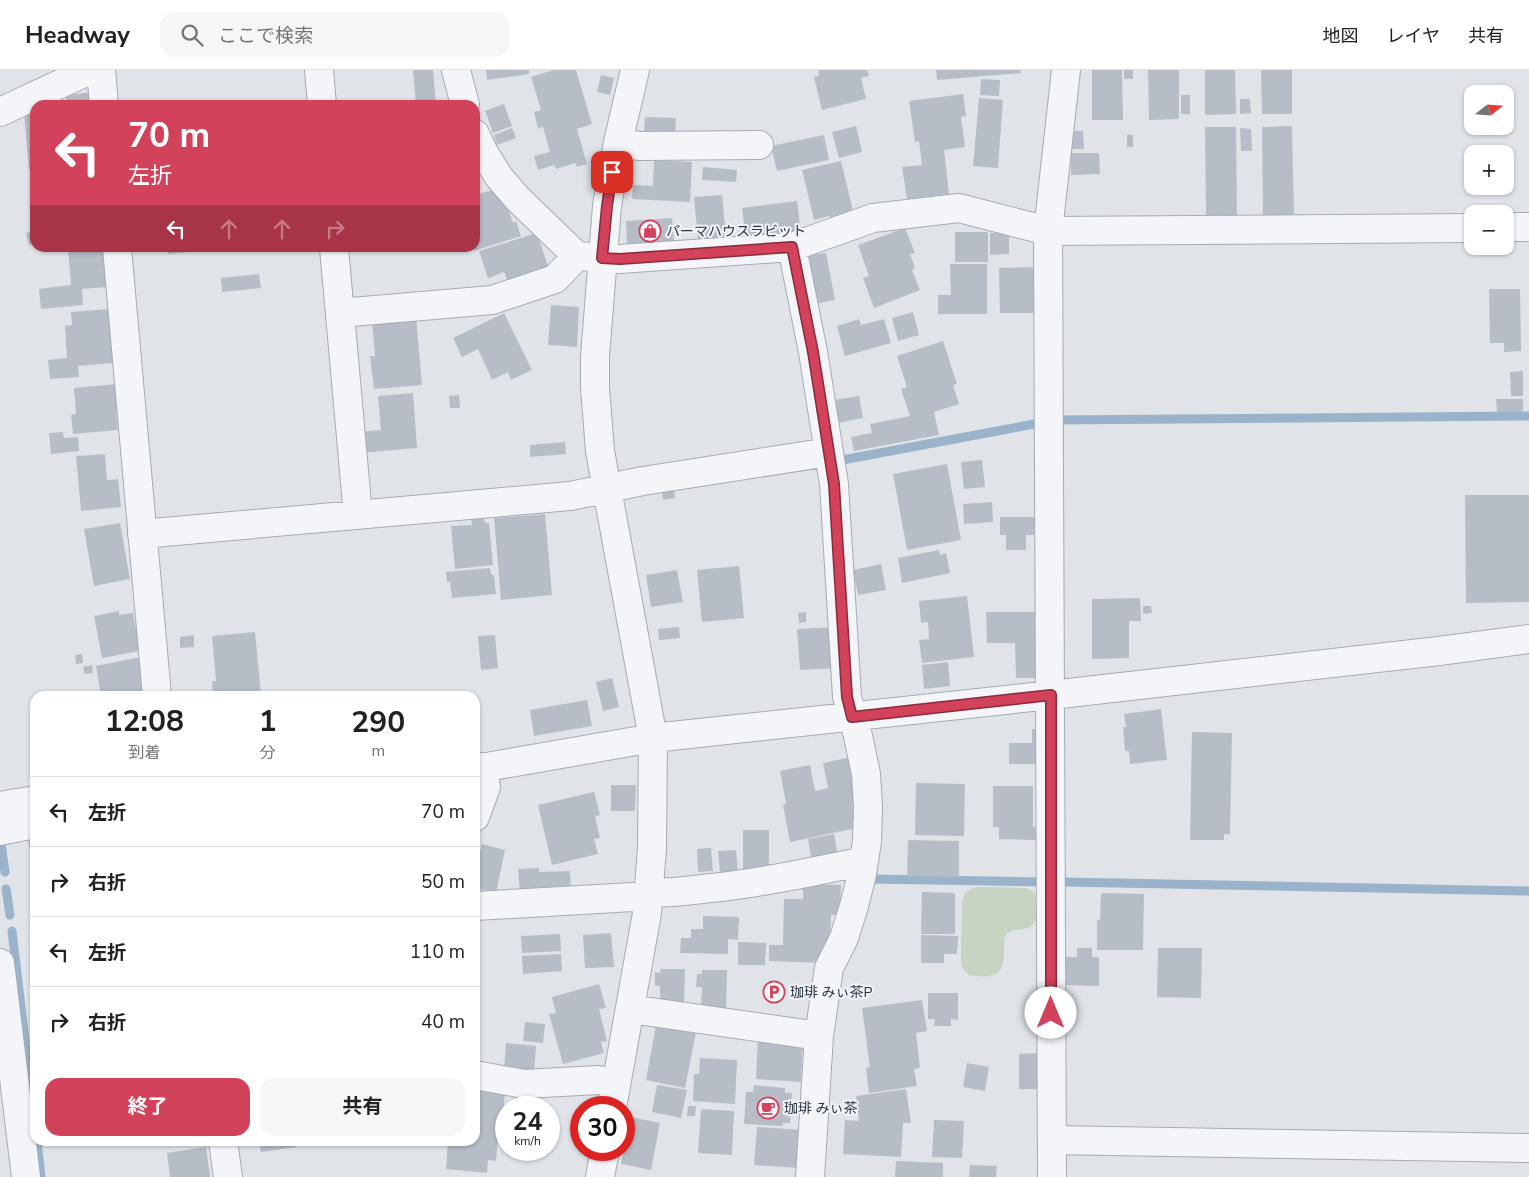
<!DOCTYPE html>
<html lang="ja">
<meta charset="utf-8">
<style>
:root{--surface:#fff;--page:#f6f6f6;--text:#202124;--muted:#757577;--line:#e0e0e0;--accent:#d2425b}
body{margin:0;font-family:"Nunito Sans","Noto Sans JP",sans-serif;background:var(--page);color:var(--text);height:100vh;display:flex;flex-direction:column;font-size:19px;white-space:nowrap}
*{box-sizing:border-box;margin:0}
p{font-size:16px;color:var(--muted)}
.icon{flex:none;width:28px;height:28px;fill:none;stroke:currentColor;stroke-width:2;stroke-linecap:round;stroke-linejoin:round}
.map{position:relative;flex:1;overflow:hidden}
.panel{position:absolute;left:30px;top:621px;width:450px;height:455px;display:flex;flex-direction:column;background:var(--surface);border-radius:15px;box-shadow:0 1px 4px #0004}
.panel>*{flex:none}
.guide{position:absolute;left:30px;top:30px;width:450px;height:152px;border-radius:15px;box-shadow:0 1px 4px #0004;background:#d2425b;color:#fff;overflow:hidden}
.needle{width:32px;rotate:73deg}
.buttons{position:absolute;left:1464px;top:15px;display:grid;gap:10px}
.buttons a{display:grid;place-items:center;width:50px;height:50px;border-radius:10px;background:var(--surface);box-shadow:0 1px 4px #0004;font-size:25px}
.speed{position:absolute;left:495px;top:1026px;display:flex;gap:10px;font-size:25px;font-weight:700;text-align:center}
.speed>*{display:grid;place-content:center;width:65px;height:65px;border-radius:50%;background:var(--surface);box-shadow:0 1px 4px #0004;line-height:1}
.speed small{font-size:12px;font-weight:400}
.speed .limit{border:8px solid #d22;background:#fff;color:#111}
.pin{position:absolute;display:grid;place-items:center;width:42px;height:42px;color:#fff;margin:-21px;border-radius:10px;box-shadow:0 2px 8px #0006}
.me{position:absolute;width:55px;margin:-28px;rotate:0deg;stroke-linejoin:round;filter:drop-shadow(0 0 4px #0008)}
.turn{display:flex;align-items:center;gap:18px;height:105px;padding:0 15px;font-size:22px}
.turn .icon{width:65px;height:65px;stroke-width:2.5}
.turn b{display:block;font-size:35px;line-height:42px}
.lanes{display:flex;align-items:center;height:48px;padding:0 15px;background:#0003;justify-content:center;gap:25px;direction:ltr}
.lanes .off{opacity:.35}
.eta{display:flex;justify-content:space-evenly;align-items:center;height:85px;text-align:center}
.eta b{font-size:30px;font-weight:700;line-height:35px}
.primary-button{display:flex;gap:10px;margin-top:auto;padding:10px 15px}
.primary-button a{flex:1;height:58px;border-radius:15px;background:var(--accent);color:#fff;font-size:20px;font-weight:700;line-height:58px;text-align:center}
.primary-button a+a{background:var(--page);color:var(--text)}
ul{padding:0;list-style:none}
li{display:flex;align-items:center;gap:15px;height:70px;padding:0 15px;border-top:1px solid var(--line)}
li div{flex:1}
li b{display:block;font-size:19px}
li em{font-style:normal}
header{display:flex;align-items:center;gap:30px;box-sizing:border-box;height:70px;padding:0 25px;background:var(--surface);border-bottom:1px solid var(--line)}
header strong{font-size:24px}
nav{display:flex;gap:28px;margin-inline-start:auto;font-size:18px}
.search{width:350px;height:45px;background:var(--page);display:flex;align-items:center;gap:12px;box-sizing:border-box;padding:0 18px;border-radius:15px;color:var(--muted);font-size:19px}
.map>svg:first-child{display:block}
.green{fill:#c6d4c1}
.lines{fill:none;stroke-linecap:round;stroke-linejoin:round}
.stream{stroke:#9ab3ca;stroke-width:9}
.building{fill:#b7bdc6}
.minor-casing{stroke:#a5abb3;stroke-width:30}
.minor{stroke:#f3f5f8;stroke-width:28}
.route-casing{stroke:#882b3b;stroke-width:12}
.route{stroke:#d2425b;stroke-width:9}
.labels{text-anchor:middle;stroke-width:4;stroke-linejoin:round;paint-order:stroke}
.poi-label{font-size:14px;fill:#283241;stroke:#f0f3f7;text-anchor:start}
</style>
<header>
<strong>Headway</strong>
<div class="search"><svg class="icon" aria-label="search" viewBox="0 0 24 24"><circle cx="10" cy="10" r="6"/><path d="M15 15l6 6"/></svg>ここで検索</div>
<nav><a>地図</a><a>レイヤ</a><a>共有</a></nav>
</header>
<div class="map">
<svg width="1529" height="1107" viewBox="0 0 1529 1107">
<rect width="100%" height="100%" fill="#e0e4e9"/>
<path class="green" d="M977 817 1025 818C1027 819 1030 819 1032 821 1040 828 1041 850 1031 856 1024 862 1012 856 1006 865 1004 869 1004 875 1004 880 1005 906 992 909 969 905L962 898 961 889 962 832C964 823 967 820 977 817Z"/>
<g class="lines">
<path class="stream" d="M1055 350 1529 346
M837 391 1045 352
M1 774 5 802
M872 809 1046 812
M1064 812 1529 821
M6 819 10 845
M12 861 35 1055
M37 1071 41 1107"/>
</g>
<path class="building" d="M413 0H433L436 35H416Z
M486 0H529V4L487 10Z
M554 0H576L592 54 577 59 587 94 577 97 575 93 556 99 554 95 538 100 534 86 550 82 543 57 538 58 534 42 541 40 531 7Z
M818 0H867L869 6 861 8 866 29 822 40 814 7 819 6Z
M936 0H1020L1021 3 937 10Z
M1092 0H1122L1123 50H1092Z
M1124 0H1133V9H1124Z
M1148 0H1179V49L1149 50Z
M1205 0H1235L1236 44 1205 45Z
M1261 0H1292V44H1262Z
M601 5 614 8 610 25 597 22Z
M981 9 1000 10 999 26 980 25Z
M94 22 95 35H67L66 25Z
M963 24 966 46 961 47 965 77 944 80 949 124 907 129 902 97 922 95 919 71 915 72 909 31Z
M1181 25H1190V44H1181Z
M979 28 1003 30 998 98 973 96Z
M1240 29H1250L1251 43 1240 44Z
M504 34 512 56 493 63 485 41Z
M35 42V99H29L24 43Z
M645 47 676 48 675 65 644 63Z
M856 56 862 82 839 88 832 62Z
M1292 56 1294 149H1263L1262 57Z
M1205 57H1236L1237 149H1206Z
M512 58 516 68 497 75 494 65Z
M1240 58 1251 59 1252 81H1241Z
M1071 61H1083L1084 79H1071Z
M824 65 829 90 777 101 771 76Z
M1127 65H1133V77H1127Z
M1071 83H1099L1100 104 1071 105Z
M654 90 692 92 690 132 632 129 633 115 653 116Z
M841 91 854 145 831 150 829 146 814 150 802 100Z
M703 97 737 100 736 112 702 110Z
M499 118 506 139 508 138 513 153 516 151 521 166 474 181 473 178H475V125Z
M722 125 726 167 698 170 694 127Z
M797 131 801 163 746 170 742 138Z
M672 148 674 172 627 179 626 151Z
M905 158 915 183 910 184 915 198 912 200 920 220 874 238 863 208 869 206 858 175Z
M35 161V173L29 175 26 163Z
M955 162H988V192H955Z
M1009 162V184L990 185V163Z
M537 163 549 199 508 212 504 202 488 208 479 181Z
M68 178H104L107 217 82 219 83 235 41 239 39 219 71 215Z
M168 178H199L200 181 168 184Z
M826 183 835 230 814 234 805 186Z
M950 194H987V244H938V225H951Z
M1039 197V243H1000L999 198Z
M259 204 261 218 222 222 221 208Z
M1489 219H1520L1521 281 1504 282V273H1490Z
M551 235 579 237 577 277 548 275Z
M108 239 113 293 78 296 79 307 50 309 48 290 67 288 65 256 72 255 71 242Z
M913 242 919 265 898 271 892 248Z
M504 243 532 300 511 310 508 302 492 310 478 279 462 287 453 268Z
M416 247 422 315 374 319 370 286H375L372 251Z
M859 249 861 255 884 249 891 273 845 286 837 256Z
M943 271 957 314 953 315 959 334 934 342 939 365 854 381 851 367 872 363 870 354 910 346 901 319 907 317 897 286Z
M1523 301V326H1511L1510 302Z
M118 314 121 344H116L118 360 73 364 71 345 76 344 74 318Z
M413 323 417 378 360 383 358 362 381 360 378 326Z
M459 325 460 338H450L449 326Z
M859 326 863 348 838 353 834 330Z
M1496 329H1523V342H1497Z
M63 362 64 368 78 367 79 381 51 384 49 363Z
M565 372 566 384 530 387V375Z
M105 384 107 410 118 409 121 437 81 441 76 386Z
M982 390 985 417 964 419 961 392Z
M947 394 961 470 907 480 893 404Z
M674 420 675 428 663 430 662 421Z
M1465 425H1529V532L1466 533Z
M992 432 993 452 964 454 963 434Z
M545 444 552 525 501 530 494 448Z
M1000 447H1039V465H1026V480H1006V465H1000Z
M484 448 485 453H489L493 495 455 499 451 456 472 455 471 449Z
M120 453 130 509 94 516 84 459Z
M939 480 940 485 946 483 950 503 902 513 898 488Z
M881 494 886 520 858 525 853 500Z
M739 496 744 548 702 552 697 500Z
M490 498 491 505H494L496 524 452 528 450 512H447L446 502Z
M677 500 683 532 651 537 646 505Z
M967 526 974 587 922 593 919 570 929 569 928 552 921 553 919 531Z
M1140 528 1141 551H1129V588L1092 589V529Z
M1143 536H1151L1152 543 1143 544Z
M119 541V545L133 543 140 581 102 588 94 546Z
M806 542V552L799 553 798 543Z
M986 542H1039L1040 608H1016L1015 573H987Z
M679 557 680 568 659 570 658 559Z
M835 557 837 598 800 600 797 559Z
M255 562 261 625 213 626 212 611H216L212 566Z
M194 565V577L180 578V567Z
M495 565 498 598 481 600 478 566Z
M82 584 83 593 76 594 75 585Z
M141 587 148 626H101L96 596Z
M948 592 950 616 924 619 922 595Z
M92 595 93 603 85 604 83 597Z
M612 608 619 637 603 641 596 612Z
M587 630 592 656 534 666 530 640Z
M1161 639 1167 690 1130 694 1129 681H1125L1123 657H1126L1124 644Z
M1032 659H1042L1041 694H1009V673H1032Z
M1192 662 1232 663 1230 764H1224V770H1190Z
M851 687 861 734 852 736 857 758 790 772 783 735 786 734 780 701 810 695 815 721 828 718 823 693Z
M916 713 965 714 964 766 915 765Z
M611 715H636L635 741H611Z
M993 716H1033V757L1039 758V770L999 769V757H993Z
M594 722 600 745 595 746 600 768 594 769 598 784 552 795 538 735Z
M743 760H769V800H743Z
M834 764 839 792 813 797 808 769Z
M35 768V802H34L28 769Z
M908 770 959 771V807L907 806Z
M482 774 505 780 496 823 475 818V804Z
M711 778 713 801 698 802 697 779Z
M736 780 738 802 720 803 718 781Z
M539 798V802L570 801 571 820 520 823 518 799Z
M803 814 841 815 840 845H831L830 875H824V893L769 891V875H783L784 829H803Z
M922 822 955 823V864H921Z
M1101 823 1144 824 1143 880H1097V850H1100Z
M703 846 739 847 738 870 728 869V884L680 883 681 868H691V859H703Z
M611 863 614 897 585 898 583 865Z
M560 864 561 881 522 883 521 866Z
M921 865 958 866 957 884H944V893H921Z
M738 872 766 873 765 895H738Z
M1077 878H1092V887H1099V916L1064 915V887H1077Z
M1158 878H1202L1201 928 1157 927Z
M561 884 562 901 523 904 522 886Z
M661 899H685L684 937 660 936V916H655V902L660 903Z
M702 900H727L726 938 701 937 702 917H696L697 904H702Z
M599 914 606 938 599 939 607 971 601 972 604 983 563 994 549 944 556 943 552 927Z
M928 923H958V950L951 949V956H934L935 949H928Z
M922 930 927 961 916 963 920 998 914 999 917 1016 869 1023 866 998 870 997 862 938Z
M525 952 545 954 543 973 523 971Z
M656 955 696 962 685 1018 646 1010Z
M758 966 803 969 801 1012 756 1009Z
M506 973 536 976 534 1003 504 1000Z
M1038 983V1019H1019V984Z
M700 988 737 990 735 1034 693 1031 694 1004H699Z
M967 993 989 997 985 1021 963 1017Z
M657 1015 687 1020 681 1048 652 1042Z
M754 1015 785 1018V1023H792L790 1053H783V1056L744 1054 746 1022H753Z
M906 1019 911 1053H903L901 1087 843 1084 845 1050 859 1051 856 1026Z
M477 1021 505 1023 503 1045 500 1044 496 1091 488 1090 487 1103 446 1099 448 1071H475V1033H476Z
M688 1036H696L695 1046H687Z
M701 1039 734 1041 732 1085 698 1083Z
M630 1047 660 1053 651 1100 621 1094Z
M934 1050 964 1051 962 1088 932 1087Z
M757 1057 802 1060 800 1098 754 1095Z
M259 1071H295L296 1077 261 1082Z
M206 1077 210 1107H170L167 1083Z
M896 1091 943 1093V1107H895Z
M970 1095 997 1096 996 1107H969Z"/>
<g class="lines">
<g class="minor-casing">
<path id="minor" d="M101 0 104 35
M319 0 322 35
M456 0 465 35
M0 42 90 0
M475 64 484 83 499 107 517 128 577 186 620 189 792 177 873 148 959 138 1048 161 1472 158
M618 72 639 76 759 75
M1505 157H1529
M792 177 813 282 834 414 847 627 858 666 866 704 868 737 867 771 862 804 854 836 844 868 829 898 819 966 810 1107
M117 178 157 626
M334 178 358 445
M340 243 492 230 555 209 577 186
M142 464 570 426 643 411 829 382
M475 699 653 668 1051 625 1439 581 1529 569
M0 736 35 730
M475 747 486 717 483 697
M0 761 35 754
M649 822C670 824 690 820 711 818 759 813 807 803 855 793L863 795
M475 836 633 827 649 829
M0 893 26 1107
M630 939 819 966
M475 1005 524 1014 598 1010 616 1013
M612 1038 647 843 652 778 653 668 600 381 595 318V286L607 136 618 72 635 0
M1052 1070 1529 1078
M223 1071 228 1107
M600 1107 605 1080
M1052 1107 1048 161 1066 0"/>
</g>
<use href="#minor" class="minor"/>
</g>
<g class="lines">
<g class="route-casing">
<path id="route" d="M612 102 607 136 602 188 620 189 792 177 813 282 834 414 847 627 852 647 1051 625V943"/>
</g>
<use href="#route" class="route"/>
</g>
<defs>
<g id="shop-ring" transform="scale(1.125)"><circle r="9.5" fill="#f0f3f7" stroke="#d2425b" stroke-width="1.5"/><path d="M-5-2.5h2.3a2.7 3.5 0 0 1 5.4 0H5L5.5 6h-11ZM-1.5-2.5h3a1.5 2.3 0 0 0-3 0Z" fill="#d2425b"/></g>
<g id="parking-ring" transform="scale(1.125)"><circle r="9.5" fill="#f0f3f7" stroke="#d2425b" stroke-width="1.5"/><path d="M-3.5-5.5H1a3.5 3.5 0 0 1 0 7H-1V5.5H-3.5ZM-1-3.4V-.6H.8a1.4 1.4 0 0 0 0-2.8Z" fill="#d2425b"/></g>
<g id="cafe-ring" transform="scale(1.125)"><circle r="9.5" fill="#f0f3f7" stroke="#d2425b" stroke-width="1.5"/><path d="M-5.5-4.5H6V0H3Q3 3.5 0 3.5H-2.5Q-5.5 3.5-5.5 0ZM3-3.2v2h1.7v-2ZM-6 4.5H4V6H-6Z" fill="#d2425b"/></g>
</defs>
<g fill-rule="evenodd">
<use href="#shop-ring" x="650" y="161"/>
<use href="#parking-ring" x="774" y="922"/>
<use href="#cafe-ring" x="768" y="1038"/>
</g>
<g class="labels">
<g class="poi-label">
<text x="666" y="166">パーマハウスラビット</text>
<text x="790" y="927">珈琲 みぃ茶P</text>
<text x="784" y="1043">珈琲 みぃ茶</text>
</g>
</g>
</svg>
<div class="buttons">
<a><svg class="needle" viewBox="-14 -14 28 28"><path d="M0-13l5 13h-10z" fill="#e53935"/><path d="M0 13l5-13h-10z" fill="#757577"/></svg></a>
<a>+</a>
<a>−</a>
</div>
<div class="speed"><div>24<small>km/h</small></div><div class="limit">30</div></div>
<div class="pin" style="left:612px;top:102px;background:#d93025"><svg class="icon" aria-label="arrive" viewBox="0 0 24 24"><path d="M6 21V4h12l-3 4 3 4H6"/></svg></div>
<svg class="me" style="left:1051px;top:943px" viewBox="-20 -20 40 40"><circle r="19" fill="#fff"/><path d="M0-13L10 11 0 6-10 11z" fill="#d2425b"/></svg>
<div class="guide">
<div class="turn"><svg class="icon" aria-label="left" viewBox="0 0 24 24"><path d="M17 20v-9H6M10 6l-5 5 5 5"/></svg><div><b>70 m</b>左折</div></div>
<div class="lanes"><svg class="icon" aria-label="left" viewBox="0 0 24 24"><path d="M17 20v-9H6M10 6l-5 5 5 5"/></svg><svg class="icon off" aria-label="ahead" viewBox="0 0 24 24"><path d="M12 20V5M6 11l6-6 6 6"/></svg><svg class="icon off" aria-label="ahead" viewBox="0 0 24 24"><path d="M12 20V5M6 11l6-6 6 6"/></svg><svg class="icon off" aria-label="right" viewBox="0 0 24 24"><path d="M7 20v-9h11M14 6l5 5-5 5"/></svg></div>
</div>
<section class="panel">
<div class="eta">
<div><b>12:08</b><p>到着</p></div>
<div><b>1</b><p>分</p></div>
<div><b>290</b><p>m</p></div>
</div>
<ul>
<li><svg class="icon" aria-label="left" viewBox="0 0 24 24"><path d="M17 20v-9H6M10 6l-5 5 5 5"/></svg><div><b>左折</b></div><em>70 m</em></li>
<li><svg class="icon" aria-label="right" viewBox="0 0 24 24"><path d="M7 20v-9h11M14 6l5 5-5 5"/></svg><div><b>右折</b></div><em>50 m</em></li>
<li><svg class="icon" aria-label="left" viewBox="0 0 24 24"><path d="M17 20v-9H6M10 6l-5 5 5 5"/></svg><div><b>左折</b></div><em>110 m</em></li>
<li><svg class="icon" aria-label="right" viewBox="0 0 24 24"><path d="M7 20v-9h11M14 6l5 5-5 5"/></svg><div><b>右折</b></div><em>40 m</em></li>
</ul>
<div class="primary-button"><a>終了</a><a>共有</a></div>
</section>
</div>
